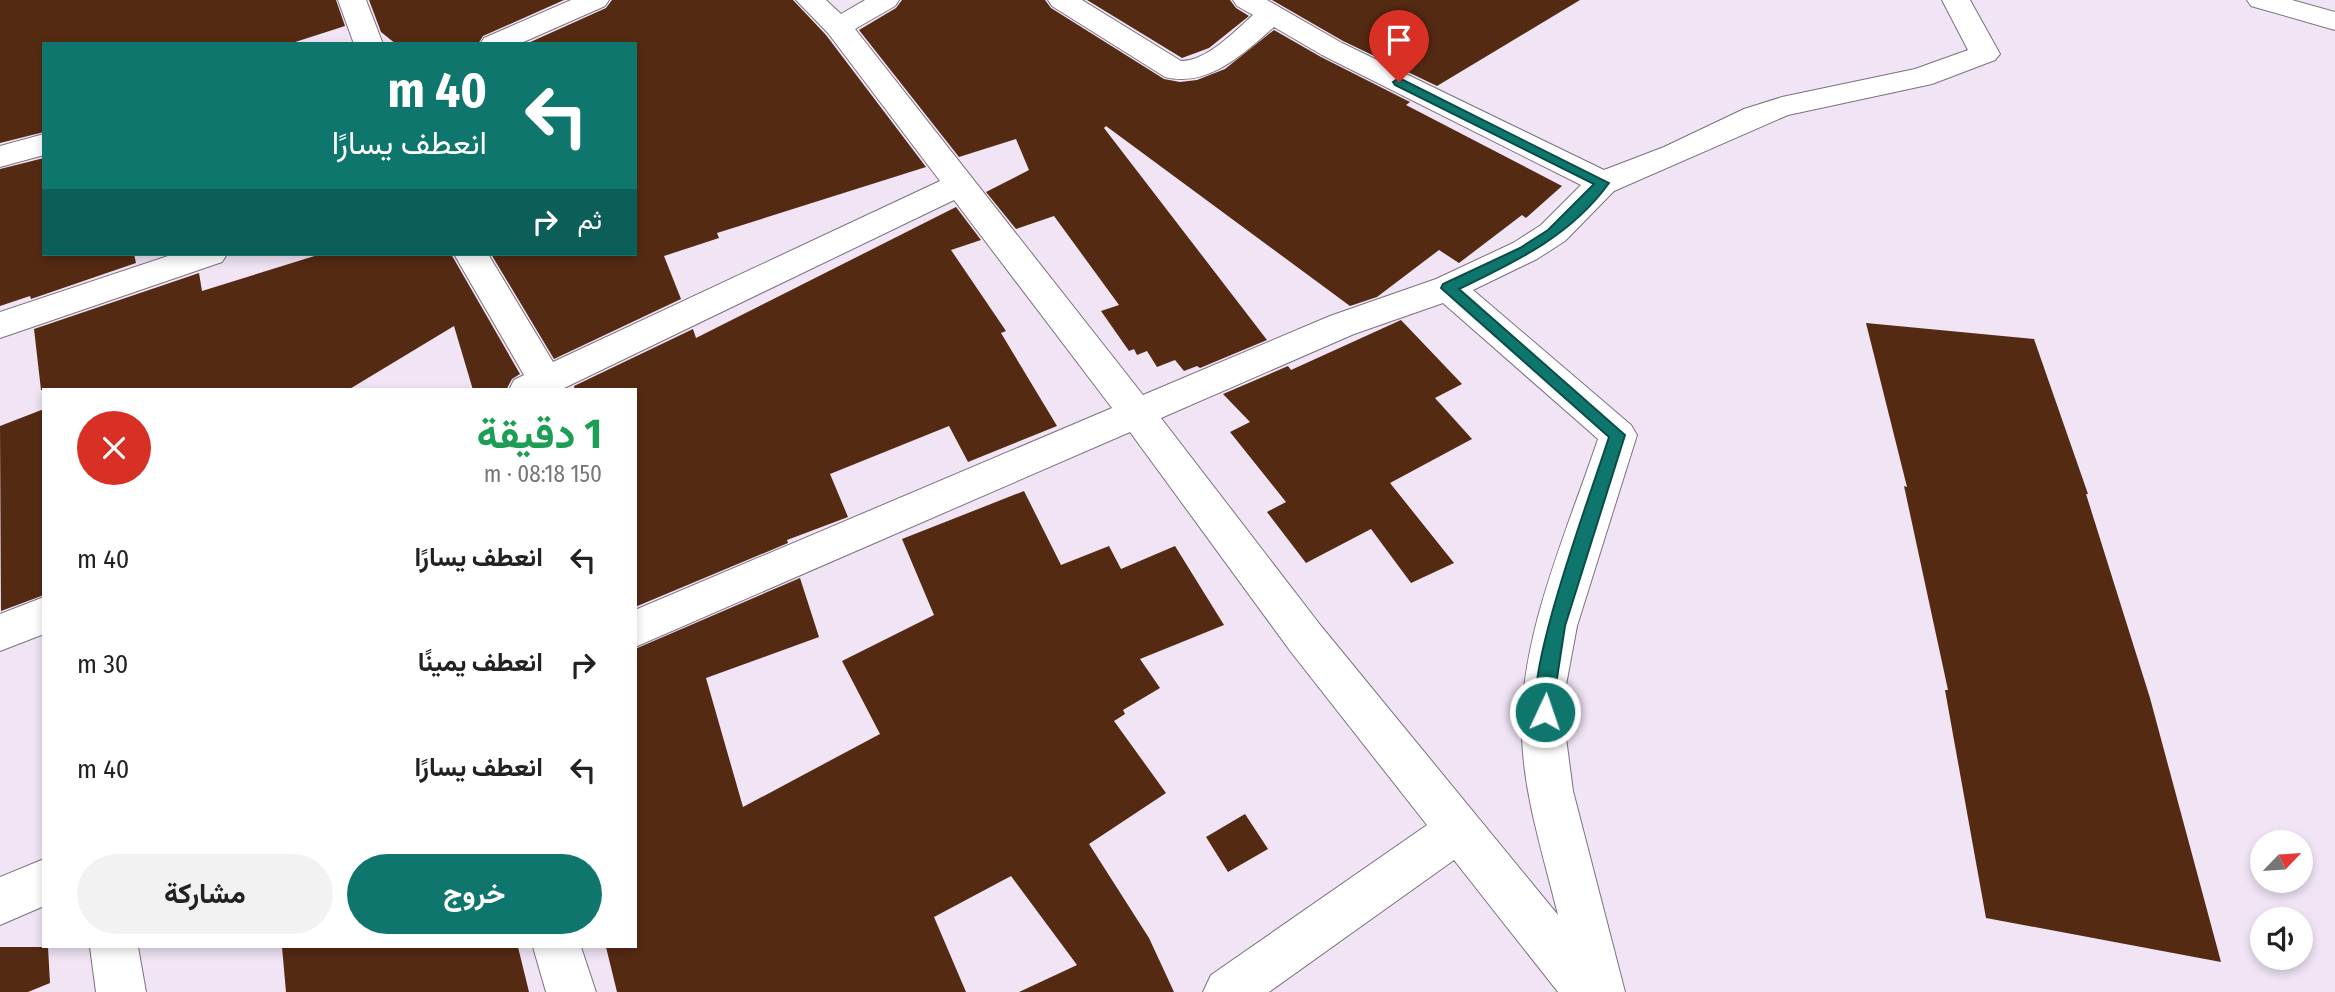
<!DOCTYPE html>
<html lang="ar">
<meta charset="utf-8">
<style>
:root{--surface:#fff;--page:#f2f2f2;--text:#222;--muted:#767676;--accent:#0f766e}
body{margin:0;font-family:"Fira Sans Condensed",Vazirmatn,sans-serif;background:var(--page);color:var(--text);direction:rtl;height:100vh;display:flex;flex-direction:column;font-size:26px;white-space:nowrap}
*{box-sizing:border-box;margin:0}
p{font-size:23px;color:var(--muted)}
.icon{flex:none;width:38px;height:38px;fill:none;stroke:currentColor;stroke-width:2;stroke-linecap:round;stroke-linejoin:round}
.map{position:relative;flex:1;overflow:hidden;direction:ltr}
.details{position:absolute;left:42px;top:388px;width:595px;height:560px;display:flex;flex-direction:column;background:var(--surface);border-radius:0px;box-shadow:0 4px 10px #0003;direction:rtl}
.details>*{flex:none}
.guide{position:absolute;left:42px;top:42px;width:595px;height:214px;border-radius:0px;box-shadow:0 4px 10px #0003;direction:rtl;background:#0f766e;color:#fff;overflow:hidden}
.needle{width:46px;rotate:65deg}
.fabs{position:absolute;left:2250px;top:830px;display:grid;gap:14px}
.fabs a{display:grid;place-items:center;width:63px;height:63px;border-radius:50%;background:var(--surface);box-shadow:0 4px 10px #0003;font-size:35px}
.pin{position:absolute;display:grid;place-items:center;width:60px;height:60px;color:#fff;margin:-72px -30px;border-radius:50% 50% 50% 0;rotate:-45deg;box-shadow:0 0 7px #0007}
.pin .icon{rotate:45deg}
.me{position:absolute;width:77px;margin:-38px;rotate:3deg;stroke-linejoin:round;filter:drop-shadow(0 0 5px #0008)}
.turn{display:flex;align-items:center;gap:24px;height:147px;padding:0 35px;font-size:32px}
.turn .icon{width:91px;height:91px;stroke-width:2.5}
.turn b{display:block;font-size:49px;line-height:60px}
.then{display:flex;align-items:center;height:66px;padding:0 35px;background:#0003;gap:14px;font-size:26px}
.round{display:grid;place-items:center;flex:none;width:74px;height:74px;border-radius:37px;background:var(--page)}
.headline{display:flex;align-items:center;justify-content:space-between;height:119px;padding:0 35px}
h1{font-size:42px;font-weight:700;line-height:52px;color:#1e9e55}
.button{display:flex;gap:14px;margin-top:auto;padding:14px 35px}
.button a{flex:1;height:80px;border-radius:42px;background:var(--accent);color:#fff;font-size:28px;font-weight:700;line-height:80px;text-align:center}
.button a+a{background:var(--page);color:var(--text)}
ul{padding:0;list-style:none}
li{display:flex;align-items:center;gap:21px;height:105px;padding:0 35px}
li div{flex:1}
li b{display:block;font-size:26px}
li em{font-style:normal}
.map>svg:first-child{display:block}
.building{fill:#552a13}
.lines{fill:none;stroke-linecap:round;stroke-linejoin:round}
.street-casing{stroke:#7b717f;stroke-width:2}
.street{fill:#fff;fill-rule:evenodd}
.route{fill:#0f766e;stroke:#0a4d48;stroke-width:2}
</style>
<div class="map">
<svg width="2335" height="992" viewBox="0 0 2335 992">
<rect width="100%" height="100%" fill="#f0e4f5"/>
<path class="building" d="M0 0H336L345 26 289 44H44V132L0 143Z
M369 0H564L483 36 478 44H396L381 32Z
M612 0H793L826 35 926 167 717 233 719 238 664 256 681 299 554 359 491 254H635V44H526L606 8Z
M902 0H1045L1051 8 1164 79 1180 82 1197 80 1225 69 1274 30 1321 57 1410 102 1406 105 1562 186 1526 218 1522 215 1459 263 1439 250 1377 297 1350 306 1106 126 1104 128 1267 340 1200 368 1197 366 1184 371 1175 360 1157 367 1147 351 1137 355 1134 349 1129 351 1101 311 1119 305 1054 216 1016 229 986 192 1029 170 1016 139 959 157 859 30 896 8Z
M1087 0H1230L1236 8 1249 16 1209 48 1182 58Z
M1272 0H1580L1437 86 1343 41Z
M44 158V254H134L136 263 31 299 30 296 0 306V169Z
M956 207 981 240 951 250 1006 331 1001 333 1057 426 968 462 949 426 830 474 848 517 787 540 788 543 635 607V390H575L574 386 693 329 696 338Z
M321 254H451L520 374 512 379 506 390H473L454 326 348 390H41L34 329 199 273 202 291Z
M1401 320 1462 384 1435 398 1472 439 1390 483 1454 563 1411 583 1371 529 1306 563 1267 512 1286 502 1230 432 1250 422 1223 394 1288 366 1291 370Z
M1866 323 2034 339 2088 494H2086L2150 698 2221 962 1986 918 1945 690H1948L1904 486 1907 487Z
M44 409V595L1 611 0 426Z
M1024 491 1061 565 1109 546 1121 569 1175 546 1224 625 1140 659 1160 688 1123 710 1125 714 1114 721 1166 793 1089 844 1149 938 1174 992H1019L1077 965 1011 876 934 917 966 992H617L606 947H635V649L800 578 819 637 706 678 743 807 880 734 842 661 934 615 902 539Z
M1245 814 1268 849 1228 872 1206 837Z
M0 947H48L50 983 28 992H0Z
M282 947H518L529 992H286Z"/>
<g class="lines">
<g class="street-casing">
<path id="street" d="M338 0H366L383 44H354Z
M571 0H609L605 6 519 44H480L484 38Z
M796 0H826L841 14 865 0H899L895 6 855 29 1143 395 1330 316 1436 279 1513 243 1541 225 1581 185 1322 55 1274 27C1243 54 1208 88 1165 77L1052 6 1048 0H1082L1181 61C1207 61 1235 31 1253 15L1237 6 1233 0H1267L1342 43 1604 170 1664 147 1744 109 1782 97 1915 69 1968 50 1942 0H1970L2000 54 1995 60 1932 84 1788 115 1614 191 1565 241 1537 259 1473 290 1631 425 1637 435 1577 626 1566 685V738L1573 791 1625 992H1558L1454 860 1269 992H1203L1211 975 1427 825 1291 652 1130 432 635 647V610L1112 408 954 200 560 390H509L514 380 524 375 454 254H488L553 362 940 181 828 33ZM1443 303 1598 439C1567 532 1518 639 1522 737 1524 797 1544 857 1558 915L1321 626 1161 418 1354 334Z
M2247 0H2292L2335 12V30L2251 6Z
M44 134V155L0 167V146Z
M174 254H227L222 262 0 338V312Z
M44 597V634L0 651V614Z
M44 859V906L0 925V877Z
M90 947H138L146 992H96Z
M533 947H581L596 992H546Z"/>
</g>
<use href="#street" class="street"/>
</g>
<path class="route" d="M1399 78 1609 183C1571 236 1515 262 1459 289L1625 435 1565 626 1551 717 1545 720 1538 717C1521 679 1594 485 1609 437L1441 288 1443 284 1520 248 1548 230 1594 184 1395 85 1393 82Z"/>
</svg>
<div class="fabs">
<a><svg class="needle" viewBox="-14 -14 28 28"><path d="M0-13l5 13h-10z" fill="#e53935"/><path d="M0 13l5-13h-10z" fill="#767676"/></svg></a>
<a><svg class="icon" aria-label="sound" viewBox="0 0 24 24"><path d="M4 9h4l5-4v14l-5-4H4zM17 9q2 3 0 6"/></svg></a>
</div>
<div class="pin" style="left:1399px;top:82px;background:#d93025"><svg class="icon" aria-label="arrive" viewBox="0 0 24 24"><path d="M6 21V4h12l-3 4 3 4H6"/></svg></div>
<svg class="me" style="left:1545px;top:712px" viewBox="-20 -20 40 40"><circle r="17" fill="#0f766e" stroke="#fff" stroke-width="3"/><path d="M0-11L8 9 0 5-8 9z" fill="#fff"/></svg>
<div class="guide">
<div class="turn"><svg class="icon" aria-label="left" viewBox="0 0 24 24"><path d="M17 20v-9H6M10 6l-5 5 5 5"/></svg><div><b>40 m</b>انعطف يسارًا</div></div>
<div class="then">ثم<svg class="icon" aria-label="right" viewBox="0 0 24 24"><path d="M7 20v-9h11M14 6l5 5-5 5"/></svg></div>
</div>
<section class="details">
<div class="headline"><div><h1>1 دقيقة</h1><p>150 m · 08:18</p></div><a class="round" style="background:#d93025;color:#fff"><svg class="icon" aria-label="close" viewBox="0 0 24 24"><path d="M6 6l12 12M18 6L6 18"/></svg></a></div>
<ul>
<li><svg class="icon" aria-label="left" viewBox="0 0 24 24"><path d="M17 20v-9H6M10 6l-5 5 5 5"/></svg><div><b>انعطف يسارًا</b></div><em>40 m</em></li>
<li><svg class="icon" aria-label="right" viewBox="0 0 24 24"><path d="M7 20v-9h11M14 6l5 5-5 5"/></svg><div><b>انعطف يمينًا</b></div><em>30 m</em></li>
<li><svg class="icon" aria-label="left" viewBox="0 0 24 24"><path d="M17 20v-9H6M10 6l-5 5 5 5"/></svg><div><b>انعطف يسارًا</b></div><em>40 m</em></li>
</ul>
<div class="button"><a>خروج</a><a>مشاركة</a></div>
</section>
</div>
